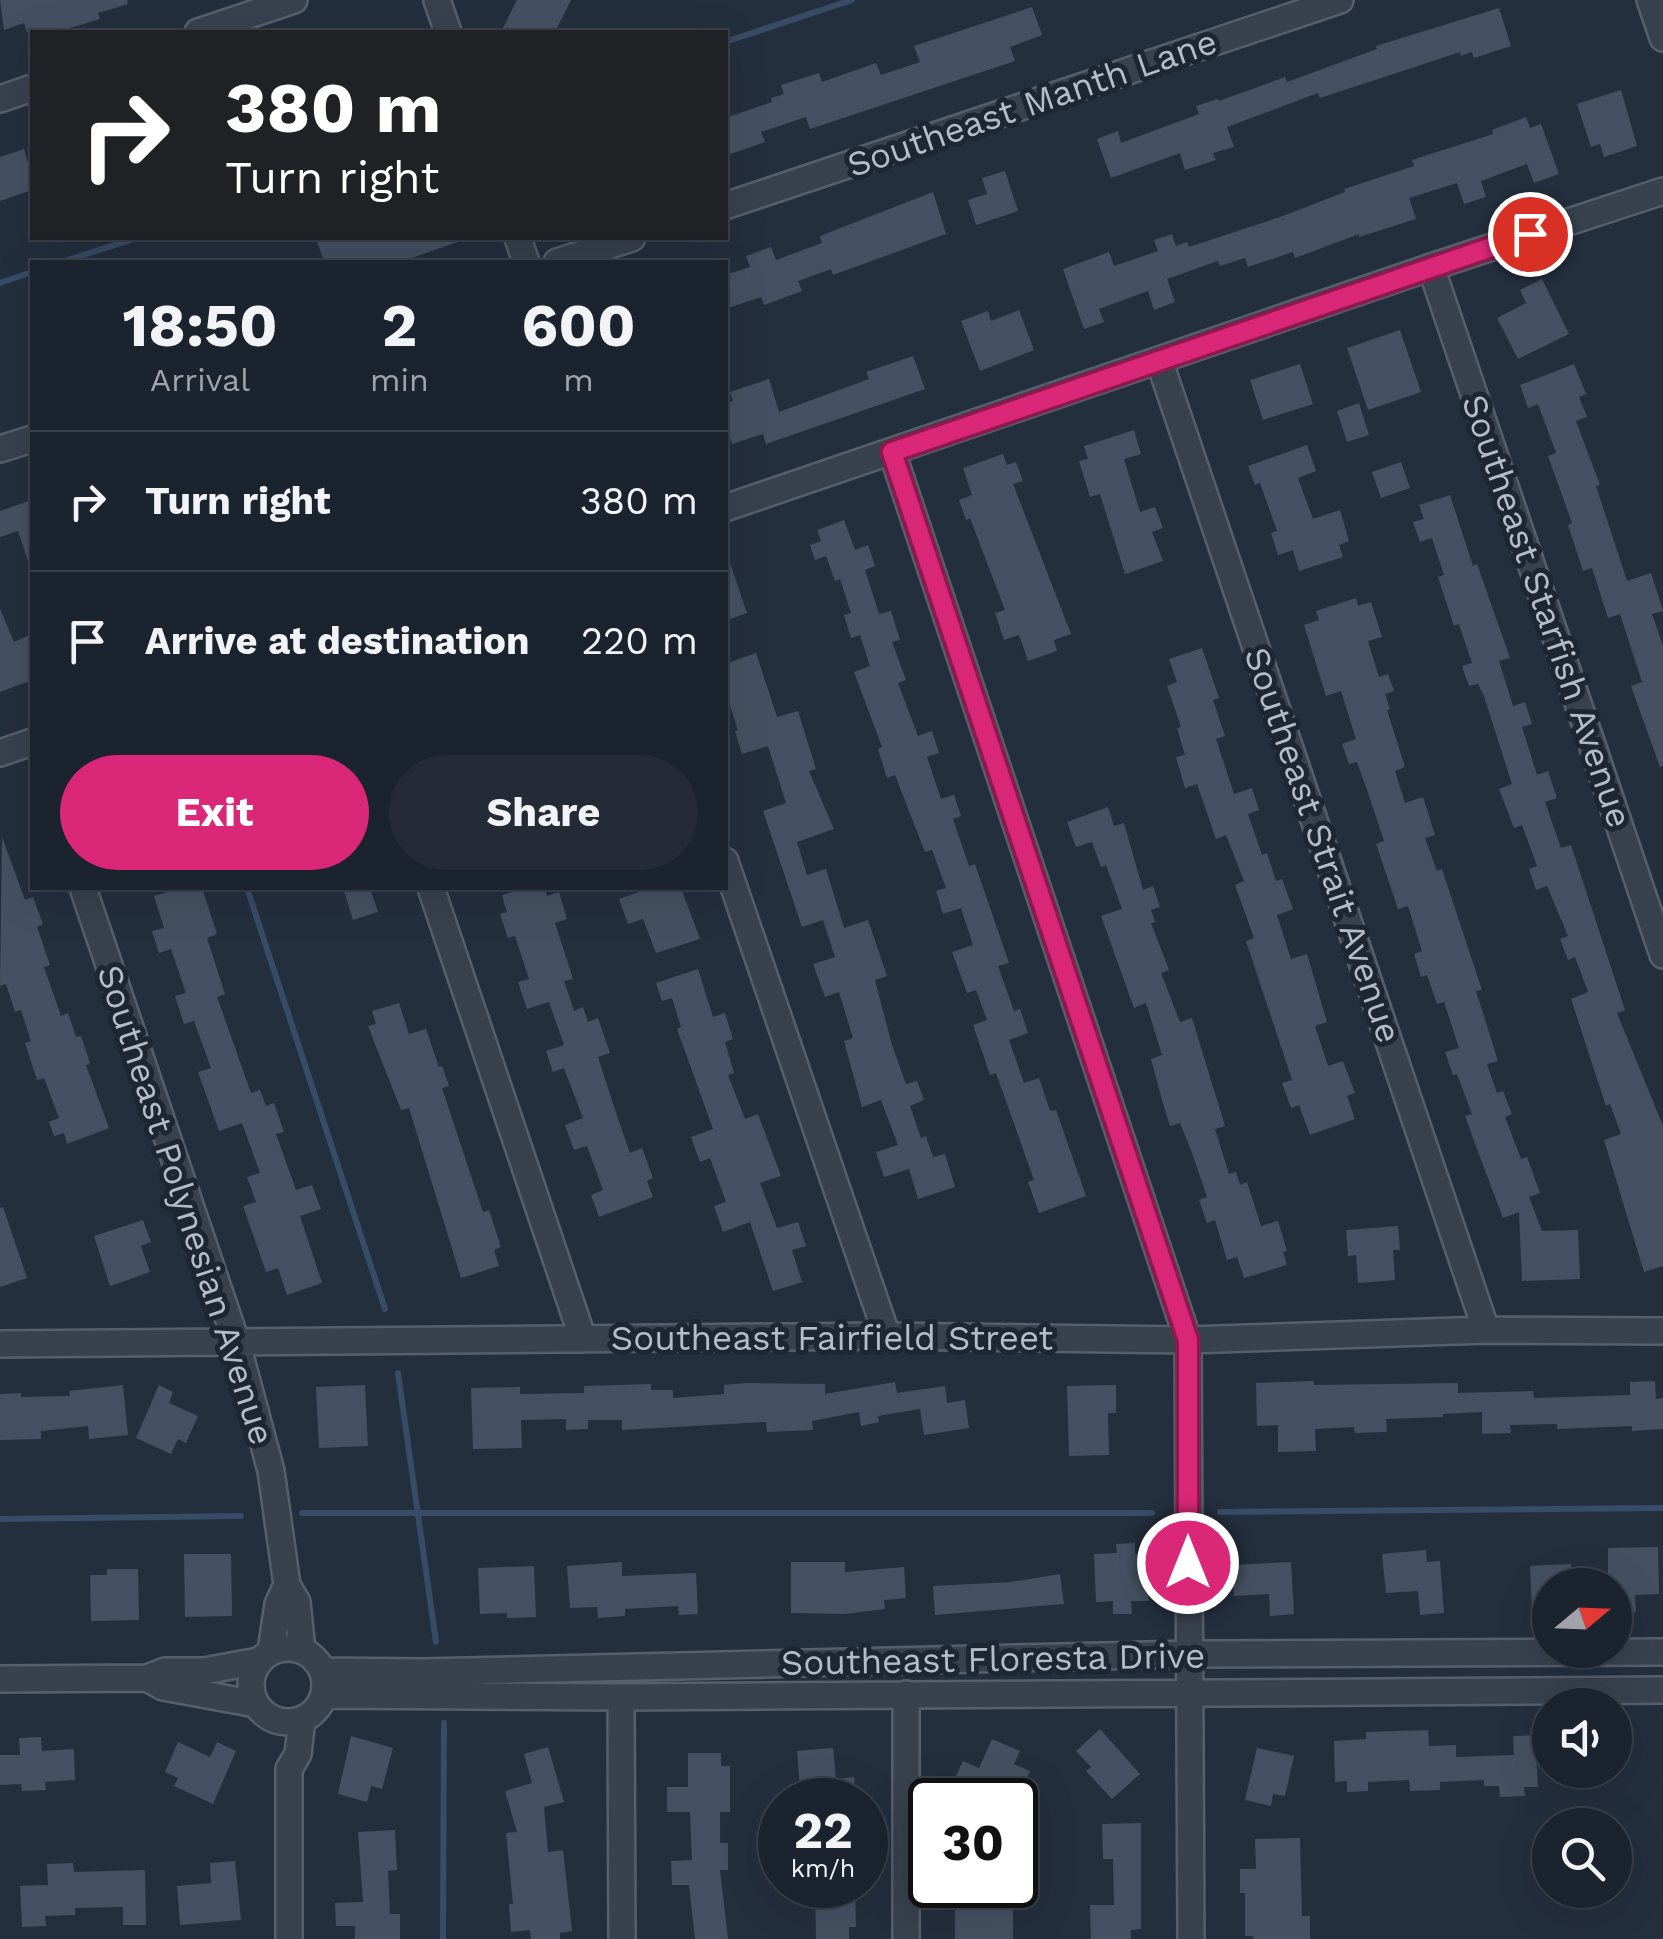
<!DOCTYPE html>
<style>
:root{--surface:#1b232e;--page:#242b36;--text:#f1f3f6;--muted:#a0a4aa;--line:#39404a;--accent:#db2777}
body{margin:0;font-family:"Work Sans",sans-serif;background:var(--page);color:var(--text);height:100vh;display:flex;flex-direction:column;font-size:38px;white-space:nowrap}
*{box-sizing:border-box;margin:0}
p{font-size:32px;color:var(--muted)}
.icon{flex:none;width:55px;height:55px;fill:none;stroke:currentColor;stroke-width:2;stroke-linecap:round;stroke-linejoin:round}
.map{position:relative;flex:1;overflow:hidden}
.sheet{position:absolute;left:30px;top:260px;width:698px;height:630px;display:flex;flex-direction:column;background:var(--surface);border-radius:0px;box-shadow:0 10px 40px #0002,0 0 0 2px var(--line)}
.sheet>*{flex:none}
.hud{position:absolute;left:30px;top:30px;width:698px;height:210px;border-radius:0px;box-shadow:0 10px 40px #0002,0 0 0 2px var(--line);background:#202124;color:#fff;overflow:hidden}
.needle{width:65px;rotate:71deg}
.fabs{position:absolute;left:1532px;top:1568px;display:grid;gap:20px}
.fabs a{display:grid;place-items:center;width:100px;height:100px;border-radius:50%;background:var(--surface);box-shadow:0 10px 40px #0002,0 0 0 2px var(--line);font-size:50px}
.speed{position:absolute;left:758px;top:1778px;display:flex;gap:20px;font-size:50px;font-weight:700;text-align:center}
.speed>*{display:grid;place-content:center;width:130px;height:130px;border-radius:50%;background:var(--surface);box-shadow:0 10px 40px #0002,0 0 0 2px var(--line);line-height:1}
.speed small{font-size:25px;font-weight:400}
.speed .limit{border:5px solid #111;border-radius:15px;background:#fff;color:#111}
.pin{position:absolute;display:grid;place-items:center;width:85px;height:85px;color:#fff;margin:-42px;border:5px solid #fff;border-radius:50%;box-shadow:0 2px 10px #0007}
.me{position:absolute;width:110px;margin:-55px;rotate:0deg;stroke-linejoin:round;filter:drop-shadow(0 0 8px #0008)}
.turn{display:flex;align-items:center;gap:35px;height:210px;padding:0 30px;font-size:45px}
.turn .icon{width:130px;height:130px;stroke-width:2.5}
.turn b{display:block;font-size:70px;line-height:85px}
.eta{display:flex;justify-content:space-evenly;align-items:center;height:170px;text-align:center}
.eta b{font-size:60px;font-weight:700;line-height:70px}
.primary-button{display:flex;gap:20px;margin-top:auto;padding:20px 30px}
.primary-button a{flex:1;height:115px;border-radius:60px;background:var(--accent);color:#fff;font-size:40px;font-weight:700;line-height:115px;text-align:center}
.primary-button a+a{background:var(--page);color:var(--text)}
ul{padding:0;list-style:none}
li{display:flex;align-items:center;gap:30px;height:140px;padding:0 30px;border-top:2px solid var(--line)}
li div{flex:1}
li b{display:block;font-size:38px}
li em{font-style:normal}
.map>svg:first-child{display:block}
.lines{fill:none;stroke-linecap:round;stroke-linejoin:round}
.stream{stroke:#394c67;stroke-width:6}
.building{fill:#455162}
.minor-casing{stroke:#565f6c;stroke-width:30}
.minor{stroke:#38414e;stroke-width:25}
.route-casing{stroke:#8e194d;stroke-width:25}
.route{stroke:#db2777;stroke-width:18}
.labels{text-anchor:middle;stroke-width:10;stroke-linejoin:round;paint-order:stroke}
.street-label{font-size:35px;fill:#b4bcc9;stroke:#1d2633}
</style>
<div class="map">
<svg width="1663" height="1939" viewBox="0 0 1663 1939">
<rect width="100%" height="100%" fill="#242f3e"/>
<g class="lines">
<path class="stream" d="M725 42 852 0
M61 262 137 238
M0 283 32 272
M247 888 385 1309
M398 1373 436 1642
M1220 1512 1663 1508
M302 1513H1152
M0 1519 241 1516
M443 1939 444 1723"/>
</g>
<path class="building" d="M0 0H127L128 4 98 13 100 19 57 32H27L24 23 4 30Z
M517 0H571L555 32H501Z
M1032 7 1042 35 1010 47 1015 61 810 129 806 117 761 132 765 142 725 156V118L772 102 771 98 784 94 781 85 819 73 822 82 876 63 881 75 920 62 914 46Z
M1499 8 1511 46 1474 58 1472 52 1461 56 1460 52 1320 98 1318 93 1227 127 1234 147 1213 153 1216 160 1185 170 1180 153 1111 178 1097 139 1118 131 1121 143 1199 114 1196 106 1218 99 1219 101 1285 77 1287 82 1377 49 1376 46Z
M1621 90 1637 146 1604 157 1600 144 1591 147 1577 104Z
M1526 117 1530 128 1541 124 1559 174 1534 183 1527 164 1481 181 1486 197 1464 204 1457 183 1409 198 1416 219 1359 237V234L1295 258 1293 252 1248 267 1245 258 1220 266 1218 261 1167 279 1175 302 1154 310 1148 291 1099 309 1104 322 1084 329 1063 269 1109 252 1114 266 1158 251 1154 240 1172 234 1176 246 1187 242 1189 247 1280 217 1345 192 1344 189 1414 166 1412 160 1493 134 1492 130Z
M24 149 32 176V190L0 201V157Z
M1005 171 1018 211 976 225 968 200 987 194 982 178Z
M933 192 946 234 833 275 831 269 798 281 802 291 764 305 761 297 725 309V275L750 267 746 256 771 247 776 260 822 243 820 236Z
M316 238H463L464 240 400 262H324Z
M1542 279 1569 334 1518 359 1497 318 1526 303 1520 290Z
M1019 310 1034 350 980 371 961 321 988 311 991 321Z
M1400 330 1421 392 1368 410 1347 348Z
M913 356 925 389 766 444 763 434 732 444 725 423V404L733 401 730 392 769 379 779 412 869 379 866 372Z
M1300 364 1313 404 1263 420 1250 380Z
M1574 364 1586 394 1579 397 1587 417 1576 421 1600 485 1596 486 1627 581 1651 573 1663 611 1652 614 1663 646V766L1660 767 1631 686 1642 682 1620 614 1608 618 1592 568 1583 571 1568 525 1572 523 1548 456 1556 453 1538 404 1528 408 1520 385Z
M1359 403 1369 435 1347 442 1337 411Z
M1134 430 1141 454 1124 459 1140 512 1155 507 1163 528 1152 532 1163 561 1125 574 1100 494 1090 497 1079 461 1088 459 1084 446Z
M1307 445 1316 471 1298 478 1313 519 1340 510 1349 541 1339 545 1343 557 1299 571 1293 550 1278 555 1271 533 1277 531 1260 483 1255 485 1248 466Z
M1003 454 1007 465 1016 462 1023 481 1013 484 1071 634 1054 640 1057 651 1028 661 1019 635 1004 640 995 613 1005 610 970 518 966 520 959 500 972 495 963 468Z
M1401 462 1410 488 1381 498 1372 472Z
M1450 495 1473 566 1477 564 1510 658 1499 661 1513 706 1525 702 1532 724 1522 727 1537 775 1548 771 1557 798 1545 802 1561 848 1571 845 1625 1010 1617 1013 1663 1126V1266L1644 1272 1604 1140 1621 1134 1610 1104 1606 1106 1571 999 1588 992 1575 957 1568 960 1560 939 1568 936 1547 886 1536 890 1529 869 1537 866 1522 825 1514 828 1499 789 1512 784 1484 696 1478 684 1469 686 1462 666 1472 663 1459 624 1454 626 1438 577 1444 575 1432 538 1420 542 1413 522 1424 519 1419 505Z
M32 500V566L30 567 18 531 0 537V511Z
M844 520 855 550 868 545 875 566 865 570 879 614 891 611 900 640 892 642 906 680 898 683 918 736 932 731 939 753 927 757 941 799 954 795 961 816 953 819 969 866 975 864 1009 963 998 966 1014 1011 1020 1009 1028 1033 1009 1040 1024 1083 1039 1078 1050 1111 1056 1110 1086 1196 1039 1213 1028 1182 1034 1180 996 1073 990 1075 973 1025 987 1020 976 990 967 993 952 952 973 945 961 908 943 914 936 891 946 888 932 850 925 852 895 775 887 778 878 749 882 747 854 672 870 666 860 635 851 638 844 615 851 613 840 579 835 581 826 556 815 560 810 545 821 541 817 530Z
M725 557H728L747 613 725 621Z
M1356 598 1358 606 1371 602 1382 637 1368 641 1379 677 1388 674 1394 691 1385 694 1390 709 1387 710 1405 767 1395 771 1405 803 1423 797 1435 835 1425 838 1437 871 1442 869 1482 990 1476 991 1498 1061 1487 1064 1497 1093 1503 1091 1512 1114 1505 1117 1521 1159 1527 1157 1540 1193 1529 1197 1542 1231 1578 1230 1580 1279 1522 1281 1519 1212 1503 1218 1477 1149 1465 1116 1472 1114 1457 1074 1453 1075 1445 1052 1459 1048 1444 1002 1437 1004 1427 975 1421 977 1414 954 1422 951 1408 906 1398 909 1376 844 1384 841 1368 793 1357 762 1349 764 1342 744 1356 739 1341 691 1326 696 1304 625 1319 620 1316 611Z
M0 609 14 642 32 634V680L0 692Z
M1202 648 1219 698 1213 700 1225 736 1216 739 1234 794 1252 788 1259 810 1248 814 1262 855 1267 853 1276 881 1282 879 1293 909 1277 915 1291 959 1307 954 1327 1022 1315 1026 1328 1066 1343 1061 1355 1093 1347 1096 1355 1119 1310 1135 1299 1105 1291 1108 1282 1083 1292 1080 1246 941 1254 938 1235 885 1244 881 1226 835 1216 839 1197 784 1185 788 1176 757 1185 755 1177 728 1181 727 1167 686 1177 682 1169 659Z
M756 653 777 717 798 711 816 769 809 771 834 829 797 842 807 875 826 869 844 928 868 920 887 976 875 980 892 1045 906 1084 917 1081 924 1100 910 1106 921 1138 926 1136 933 1157 945 1154 955 1187 918 1199 909 1169 884 1177 876 1152 898 1145 881 1100 862 1107 844 1041 853 1038 839 992 825 997 813 964 835 957 823 920 802 927 763 811 786 803 768 746 742 754 735 731 738 730 725 691V664Z
M1108 807 1114 826 1124 823 1143 890 1153 886 1160 907 1151 910 1155 922 1151 923 1169 970 1161 973 1180 1022 1192 1018 1225 1126 1215 1129 1229 1174 1236 1172 1240 1185 1247 1182 1261 1226 1278 1221 1287 1251 1283 1252 1287 1265 1244 1278 1237 1257 1227 1260 1215 1220 1207 1223 1199 1200 1207 1197 1191 1150 1180 1123 1170 1126 1162 1100 1151 1059 1162 1055 1146 1003 1134 1008 1101 916 1122 909 1106 865 1101 867 1092 842 1076 847 1067 822Z
M2 837 25 900 33 897 43 924 37 927 50 965 44 967 61 1016 68 1013 76 1037 81 1036 90 1063 86 1065 109 1128 67 1144 64 1133 54 1136 49 1122 59 1118 44 1078 37 1080 25 1043 31 1041 21 1010 15 1012 6 984 0 986Z
M181 888H202L217 934 207 938 225 994 217 997 251 1093 260 1090 266 1106 274 1103 284 1132 276 1134 296 1190 312 1185 321 1209 300 1216 322 1283 287 1295 278 1268 266 1272 243 1206 256 1202 247 1177 260 1173 242 1123 219 1131 198 1072 211 1068 194 1021 184 1024 175 996 186 993 171 949 159 953 152 931 164 928 154 896Z
M343 888H370L378 912 353 920Z
M526 888H545L547 896 559 892 567 919 555 923 573 979 564 981 574 1011 583 1007 588 1022 598 1018 610 1053 598 1057 618 1119 630 1153 642 1148 653 1178 647 1181 653 1197 599 1217 591 1195 603 1190 587 1146 574 1150 565 1125 583 1118 564 1068 553 1072 546 1051 564 1045 549 1002 527 1009 518 982 529 979 515 936 508 938 500 914 507 912 502 895Z
M650 888H681L700 939 656 953 643 919 628 924 619 899Z
M698 969 713 1017 725 1013 733 1039 725 1042 734 1073 728 1075 745 1119 758 1114 781 1176 760 1183 777 1228 798 1222 806 1246 792 1250 802 1282 773 1291 750 1222 723 1232 714 1206 726 1202 710 1158 700 1162 691 1137 713 1129 677 1029 681 1027 672 998 662 1001 656 983Z
M399 1003 409 1034 426 1029 439 1067 442 1066 449 1086 442 1088 483 1212 489 1210 501 1247 494 1250 499 1266 461 1278 409 1108 401 1110 368 1026 376 1024 372 1011Z
M3 1207 27 1278 0 1287V1208Z
M143 1220 151 1242 141 1246 150 1272 110 1286 94 1236Z
M1398 1226 1400 1250H1393L1395 1280 1358 1283 1356 1255 1348 1256 1346 1230Z
M1314 1381V1385L1458 1383V1393L1533 1391 1534 1398 1630 1395V1382L1655 1381 1656 1399 1663 1398V1429L1632 1431V1426L1557 1429V1424L1510 1425 1511 1433 1482 1434V1412L1443 1414V1417L1386 1419 1387 1432 1355 1433 1354 1427 1315 1429 1316 1451 1278 1452V1425L1257 1426 1256 1383Z
M895 1382 897 1393 945 1386 947 1403 965 1400 969 1428 924 1435 920 1409 878 1416 879 1422 861 1426 859 1412 812 1421 813 1430 767 1432 766 1422 622 1430V1420H588V1429L566 1430V1419L521 1420 522 1448 473 1449 471 1388 520 1387V1394L584 1393V1386L651 1384V1390H673V1398L724 1394V1385L746 1383 825 1384V1394Z
M123 1385 128 1435 89 1439 88 1426 41 1431V1439L0 1440V1394L21 1393V1397L70 1396 69 1391Z
M159 1385 173 1392 169 1403 198 1416 186 1443 178 1439 171 1454 136 1438Z
M365 1385 368 1446 319 1448 316 1387Z
M1116 1385V1413H1108L1109 1455 1069 1456 1067 1386Z
M1135 1543V1554L1147 1553 1149 1601H1131L1132 1614H1113V1601L1096 1602 1094 1554 1117 1553 1116 1544Z
M1658 1547 1659 1594 1635 1595 1636 1612H1615V1585H1608V1548Z
M1426 1550 1427 1562 1440 1561 1444 1613 1420 1615 1418 1591 1386 1593 1382 1554Z
M184 1554H231L232 1616 185 1617Z
M622 1562V1576L696 1573 698 1614 679 1615 678 1606 625 1609V1616L598 1618 597 1607 570 1608 567 1566Z
M791 1562H845V1572L904 1567 906 1598 884 1600 885 1609 845 1614 791 1613Z
M1291 1562 1294 1614 1270 1616 1269 1594 1234 1596 1232 1565Z
M1571 1564 1572 1585H1550V1610L1532 1611 1530 1566Z
M534 1566 536 1617 507 1618V1613L480 1614 478 1568Z
M107 1569H138L139 1620 91 1621 90 1575H107Z
M1060 1574 1064 1604 935 1615 933 1586 1011 1582Z
M1100 1729 1140 1774 1112 1799 1086 1771 1091 1767 1076 1751Z
M1428 1730 1429 1746 1456 1745V1757L1514 1755 1513 1736 1535 1735 1538 1787H1524L1525 1796 1500 1797 1499 1786H1484V1780L1440 1782V1790L1410 1791 1409 1780 1368 1782V1791L1347 1792V1781L1335 1782 1334 1741 1366 1739V1732Z
M351 1736 393 1748 382 1789 371 1786 367 1802 338 1794Z
M41 1737 42 1751 74 1749 75 1780 45 1782 46 1790 22 1791 21 1784 0 1785V1755H20L19 1738Z
M992 1739 1020 1751 1014 1764 1030 1771 1017 1800H991L953 1782 963 1761 979 1768Z
M178 1742 210 1757 217 1742 236 1751 213 1804 174 1786 178 1778 165 1772Z
M548 1747 564 1802 544 1807 548 1852 563 1850 572 1931 560 1933V1939H531L530 1930 511 1932 509 1904H513L506 1833 517 1832 505 1791 532 1783 524 1754Z
M833 1748 836 1779 854 1777 856 1800H805L804 1789H800L797 1751Z
M1257 1748 1294 1756 1285 1796 1273 1794 1271 1806 1245 1800Z
M688 1753H721V1766H730V1812H720V1843H728V1870H720L728 1939H695L689 1885H672L671 1861 692 1860 690 1812H667V1787H688Z
M1141 1823V1929L1131 1930V1939H1091L1090 1905H1114L1113 1859H1103L1102 1824Z
M395 1830 397 1870 388 1871 390 1914H400V1939H355V1926H336L335 1903 363 1902 358 1832Z
M1300 1838 1302 1916H1310V1939H1254L1253 1936H1245V1893H1240V1869H1256L1255 1839Z
M235 1861 241 1920 180 1925 177 1886 211 1883 210 1863Z
M73 1863 74 1872 145 1870 146 1925H123V1907L75 1908V1915L45 1916 46 1926 22 1927 20 1886 48 1885 47 1864Z
M815 1885H855L856 1927H849V1939H816Z
M1013 1908V1939H955V1909Z"/>
<g class="lines">
<g class="minor-casing">
<path id="minor" d="M437 0 448 32
M1650 0 1663 38
M198 32 294 0
M0 99 32 88
M725 206 1340 0
M518 238 526 262
M557 262 632 238
M1431 267 1663 955
M1159 360 1486 1330
M0 449 32 439
M892 452 1188 1340 1191 1939
M725 508 1431 267 1663 191
M0 753 32 742
M725 861 887 1336
M83 888 237 1344 271 1471 287 1585 297 1602 302 1650
M431 888 583 1339
M0 1344 887 1336 1188 1340 1486 1330 1663 1331
M251 1685a37 37 0 1 1 74 0a37 37 0 1 1-74 0Z
M271 1651 278 1604 287 1585
M324 1671 422 1672 1189 1654 1663 1652
M147 1678 163 1687 256 1704
M0 1679 147 1678 165 1671H204L258 1661
M906 1694V1939
M324 1695 621 1697 1663 1690
M621 1697 622 1939
M289 1939V1769L298 1754 302 1719"/>
</g>
<use href="#minor" class="minor"/>
</g>
<g class="lines">
<g class="route-casing">
<path id="route" d="M1188 1563V1340L892 452 1530 234"/>
</g>
<use href="#route" class="route"/>
</g>
<g class="labels">
<g class="street-label">
<text transform="translate(1032 103) rotate(-19)" y="12">Southeast Manth Lane</text>
<text transform="translate(1547 611) rotate(71)" y="12">Southeast Starfish Avenue</text>
<text transform="translate(1323 845) rotate(71)" y="12">Southeast Strait Avenue</text>
<text transform="translate(186 1205) rotate(72)" y="12">Southeast Polynesian Avenue</text>
<text x="832" y="1350">Southeast Fairfield Street</text>
<text transform="translate(993 1659) rotate(-1)" y="12">Southeast Floresta Drive</text>
</g>
</g>
</svg>
<div class="fabs">
<a><svg class="needle" viewBox="-14 -14 28 28"><path d="M0-13l5 13h-10z" fill="#e53935"/><path d="M0 13l5-13h-10z" fill="#a0a4aa"/></svg></a>
<a><svg class="icon" aria-label="sound" viewBox="0 0 24 24"><path d="M4 9h4l5-4v14l-5-4H4zM17 9q2 3 0 6"/></svg></a>
<a><svg class="icon" aria-label="search" viewBox="0 0 24 24"><circle cx="10" cy="10" r="6"/><path d="M15 15l6 6"/></svg></a>
</div>
<div class="speed"><div>22<small>km/h</small></div><div class="limit">30</div></div>
<div class="pin" style="left:1530px;top:234px;background:#d93025"><svg class="icon" aria-label="arrive" viewBox="0 0 24 24"><path d="M6 21V4h12l-3 4 3 4H6"/></svg></div>
<svg class="me" style="left:1188px;top:1563px" viewBox="-20 -20 40 40"><circle r="17" fill="#db2777" stroke="#fff" stroke-width="3"/><path d="M0-11L8 9 0 5-8 9z" fill="#fff"/></svg>
<div class="hud">
<div class="turn"><svg class="icon" aria-label="right" viewBox="0 0 24 24"><path d="M7 20v-9h11M14 6l5 5-5 5"/></svg><div><b>380 m</b>Turn right</div></div>
</div>
<section class="sheet">
<div class="eta">
<div><b>18:50</b><p>Arrival</p></div>
<div><b>2</b><p>min</p></div>
<div><b>600</b><p>m</p></div>
</div>
<ul>
<li><svg class="icon" aria-label="right" viewBox="0 0 24 24"><path d="M7 20v-9h11M14 6l5 5-5 5"/></svg><div><b>Turn right</b></div><em>380 m</em></li>
<li><svg class="icon" aria-label="arrive" viewBox="0 0 24 24"><path d="M6 21V4h12l-3 4 3 4H6"/></svg><div><b>Arrive at destination</b></div><em>220 m</em></li>
</ul>
<div class="primary-button"><a>Exit</a><a>Share</a></div>
</section>
</div>
